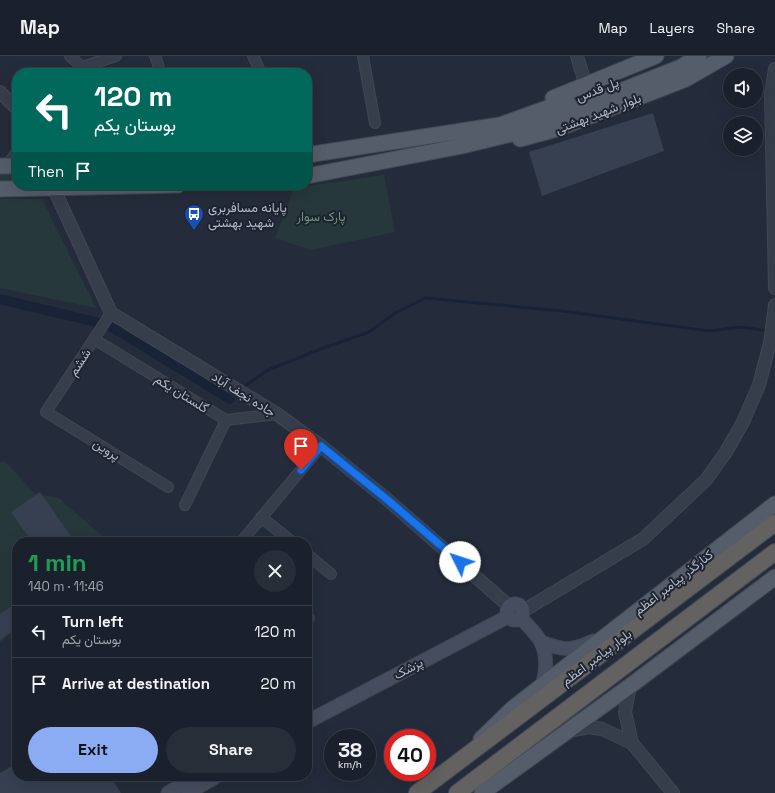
<!DOCTYPE html>
<meta charset="utf-8">
<style>
:root{--surface:#1b212c;--page:#282e38;--text:#f1f3f6;--muted:#a0a3a9;--line:#393e48;--accent:#8bacf3}
body{margin:0;font-family:"Space Grotesk",Vazirmatn,sans-serif;background:var(--page);color:var(--text);height:100vh;display:flex;flex-direction:column;font-size:15px;white-space:nowrap}
*{box-sizing:border-box;margin:0}
p{font-size:13px;color:var(--muted)}
.icon{flex:none;width:22px;height:22px;fill:none;stroke:currentColor;stroke-width:2;stroke-linecap:round;stroke-linejoin:round}
.map{position:relative;flex:1;overflow:hidden}
.side{position:absolute;left:12px;top:481px;width:300px;height:244px;display:flex;flex-direction:column;background:var(--surface);border-radius:16px;box-shadow:0 4px 16px #0002,0 0 0 1px var(--line)}
.side>*{flex:none}
.banner{position:absolute;left:12px;top:12px;width:300px;height:122px;border-radius:16px;box-shadow:0 4px 16px #0002,0 0 0 1px var(--line);background:#00695c;color:#fff;overflow:hidden}
.buttons{position:absolute;left:723px;top:12px;display:grid;gap:8px}
.buttons a{display:grid;place-items:center;width:40px;height:40px;border-radius:50%;background:var(--surface);box-shadow:0 4px 16px #0002,0 0 0 1px var(--line);font-size:20px}
.speed{position:absolute;left:324px;top:673px;display:flex;gap:8px;font-size:20px;font-weight:700;text-align:center}
.speed>*{display:grid;place-content:center;width:52px;height:52px;border-radius:50%;background:var(--surface);box-shadow:0 4px 16px #0002,0 0 0 1px var(--line);line-height:1}
.speed small{font-size:10px;font-weight:400}
.speed .limit{border:6px solid #d22;background:#fff;color:#111}
.pin{position:absolute;display:grid;place-items:center;width:34px;height:34px;color:#fff;margin:-41px -17px;border-radius:50% 50% 50% 0;rotate:-45deg;box-shadow:0 0 4px #0007}
.pin .icon{rotate:45deg}
.me{position:absolute;width:44px;margin:-22px;rotate:311deg;stroke-linejoin:round;filter:drop-shadow(0 0 3px #0008)}
.turn{display:flex;align-items:center;gap:14px;height:84px;padding:0 16px;font-size:18px}
.turn .icon{width:52px;height:52px;stroke-width:2.5}
.turn b{display:block;font-size:28px;line-height:34px}
.then{display:flex;align-items:center;height:38px;padding:0 16px;background:#0003;gap:8px;font-size:15px}
.round{display:grid;place-items:center;flex:none;width:42px;height:42px;border-radius:21px;background:var(--page)}
.head{display:flex;align-items:center;justify-content:space-between;height:68px;padding:0 16px}
h1{font-size:24px;font-weight:700;line-height:30px;color:#1e9e55}
.cta{display:flex;gap:8px;margin-top:auto;padding:8px 16px}
.cta a{flex:1;height:46px;border-radius:24px;background:var(--accent);color:#111;font-size:16px;font-weight:700;line-height:46px;text-align:center}
.cta a+a{background:var(--page);color:var(--text)}
ul{padding:0;list-style:none}
li{display:flex;align-items:center;gap:12px;height:52px;padding:0 16px;border-top:1px solid var(--line)}
li div{flex:1}
li b{display:block;font-size:15px}
li em{font-style:normal}
header{display:flex;align-items:center;gap:24px;box-sizing:border-box;height:56px;padding:0 20px;background:var(--surface);border-bottom:1px solid var(--line)}
header strong{font-size:19px}
nav{display:flex;gap:22px;margin-inline-start:auto;font-size:14px}
.map>svg:first-child{display:block}
.green{fill:#26383c}
.lines{fill:none;stroke-linecap:round;stroke-linejoin:round}
.stream{stroke:#182338;stroke-width:3}
.canal{stroke:#182338;stroke-width:10}
.building{fill:#364051}
.minor-casing{stroke:#414754;stroke-width:12}
.tertiary-casing{stroke:#414754;stroke-width:14}
.secondary-casing{stroke:#414754;stroke-width:15}
.primary-casing{stroke:#414754;stroke-width:17}
.trunk-casing{stroke:#434956;stroke-width:18}
.minor{stroke:#373e4b;stroke-width:10}
.tertiary{stroke:#373e4b;stroke-width:12}
.secondary{stroke:#464d5e;stroke-width:13}
.primary{stroke:#555d6b;stroke-width:15}
.trunk{stroke:#636260;stroke-width:16}
.route-casing{stroke:#114b97;stroke-width:10}
.route{stroke:#1a73e8;stroke-width:7}
.labels{text-anchor:middle;stroke-width:4;stroke-linejoin:round;paint-order:stroke}
.street-label{font-size:13px;fill:#b3b9c7;stroke:#1d2330}
.poi-label{font-size:13px;fill:#b3b9c7;stroke:#1d2330;text-anchor:start}
.park-label{font-size:13px;fill:#6b9778;stroke:#1d2330}
</style>
<header>
<strong>Map</strong>
<nav><a>Map</a><a>Layers</a><a>Share</a></nav>
</header>
<div class="map">
<svg width="775" height="737" viewBox="0 0 775 737">
<rect width="100%" height="100%" fill="#242c3b"/>
<path class="green" d="M0 117H17V126H0Z
M384 119 395 176 311 194 275 182 294 132Z
M0 143H42L96 252 0 232Z
M5 405 35 438 59 442 109 486H17V573L0 586V406Z"/>
<g class="lines">
<path class="stream" d="M246 329 268 314 326 291 369 276 395 257 425 242 562 255 709 275 741 271 769 275
M230 343 233 341"/>
<path class="canal" d="M0 243 96 266
M112 271 230 343"/>
</g>
<path class="building" d="M653 57 664 95 542 140 529 96Z
M40 436 75 486H32L11 456Z
M17 547V572L0 584V558Z
M17 707V720H110L121 737H0V717Z"/>
<g class="lines">
<g class="minor-casing">
<path id="minor" d="M70 0 82 11 84 17
M155 0 161 17
M253 0 261 17
M363 0 375 67
M82 11 116 0
M111 257 46 356 168 431
M94 283 226 364 277 358
M185 449 226 364
M261 461 292 486
M241 486 321 390
M307 498 331 518
M307 560 309 562"/>
</g>
<g class="tertiary-casing">
<path id="tertiary" d="M577 0 586 30
M775 13 771 38 775 232
M0 36 17 53
M7 110 17 98
M54 133 111 257 277 358 321 390 389 445 509 550
M523 555 643 483 706 424 726 396 743 366 759 329 770 287 775 249
M630 630 625 656 632 687
M568 675 589 671 602 673 632 687 673 737"/>
</g>
<g class="secondary-casing">
<path id="secondary" d="M507 556a8 8 0 1 1 16 0a8 8 0 1 1-16 0Z
M520 561C527 569 536 577 541 586 547 598 547 616 542 629
M541 586C562 594 572 596 593 585
M307 666 509 560
M168 737 196 720
M188 737 217 720"/>
</g>
<g class="primary-casing">
<path id="primary" d="M553 42 656 0
M520 83 557 73 686 23 726 0
M307 99 500 69 567 45
M0 110H17
M307 120 462 90 515 77 681 11 699 0
M0 133 178 129
M481 683 512 653 775 448
M482 737 630 630 775 521"/>
</g>
<g class="trunk-casing">
<path id="trunk" d="M417 737 775 467
M457 737 775 496"/>
</g>
<use href="#minor" class="minor"/>
<use href="#tertiary" class="tertiary"/>
<use href="#secondary" class="secondary"/>
<use href="#primary" class="primary"/>
<use href="#trunk" class="trunk"/>
</g>
<g class="lines">
<g class="route-casing">
<path id="route" d="M301 414 321 390 389 445 460 506"/>
</g>
<use href="#route" class="route"/>
</g>
<defs>
<g id="bus-pin" transform="scale(1)"><path d="M0 17L-7.5 6A9.5 9.5 0 1 1 7.5 6Z" fill="#1a4fb4" stroke="#1d2330"/><path d="M-5-6H5V4H4V6H2V4H-2V6H-4V4H-5ZM-3.5-4V0h7V-4ZM-3.5 1.2v1.5H-2V1.2ZM2 1.2v1.5H3.5V1.2Z" fill="#fff"/></g>
</defs>
<g fill-rule="evenodd">
<use href="#bus-pin" x="194" y="158"/>
</g>
<g class="labels">
<g class="street-label">
<text transform="translate(597 33) rotate(-21)" y="5">پل قدس</text>
<text transform="translate(598 57) rotate(-21)" y="5">بلوار شهید بهشتی</text>
<text transform="translate(79 306) rotate(-57)" y="5">ششم</text>
<text transform="translate(182 337) rotate(32)" y="5">گلستان یکم</text>
<text transform="translate(244 338) rotate(32)" y="5">جاده نجف آباد</text>
<text transform="translate(107 393) rotate(32)" y="5">پروین</text>
<text transform="translate(673 526) rotate(-38)" y="5">کنارگذر پیامبر اعظم</text>
<text transform="translate(596 601) rotate(-37)" y="5">بلوار پیامبر اعظم</text>
<text transform="translate(408 612) rotate(-28)" y="5">پزشک</text>
</g>
<g class="poi-label">
<text x="208" y="156">پایانه مسافربری<tspan x="208" dy="15">شهید بهشتی</tspan></text>
</g>
<g class="park-label">
<text x="321" y="165">پارک سوار</text>
</g>
</g>
</svg>
<div class="buttons">
<a><svg class="icon" aria-label="sound" viewBox="0 0 24 24"><path d="M4 9h4l5-4v14l-5-4H4zM17 9q2 3 0 6"/></svg></a>
<a><svg class="icon" aria-label="layers" viewBox="0 0 24 24"><path d="M12 4l9 5-9 5-9-5zM3 14l9 5 9-5"/></svg></a>
</div>
<div class="speed"><div>38<small>km/h</small></div><div class="limit">40</div></div>
<div class="pin" style="left:301px;top:414px;background:#d93025"><svg class="icon" aria-label="arrive" viewBox="0 0 24 24"><path d="M6 21V4h12l-3 4 3 4H6"/></svg></div>
<svg class="me" style="left:460px;top:506px" viewBox="-20 -20 40 40"><circle r="19" fill="#fff"/><path d="M0-13L10 11 0 6-10 11z" fill="#1a73e8"/></svg>
<div class="banner">
<div class="turn"><svg class="icon" aria-label="left" viewBox="0 0 24 24"><path d="M17 20v-9H6M10 6l-5 5 5 5"/></svg><div><b>120 m</b>بوستان یکم</div></div>
<div class="then">Then<svg class="icon" aria-label="arrive" viewBox="0 0 24 24"><path d="M6 21V4h12l-3 4 3 4H6"/></svg></div>
</div>
<section class="side">
<div class="head"><div><h1>1 min</h1><p>140 m · 11:46</p></div><a class="round"><svg class="icon" aria-label="close" viewBox="0 0 24 24"><path d="M6 6l12 12M18 6L6 18"/></svg></a></div>
<ul>
<li><svg class="icon" aria-label="left" viewBox="0 0 24 24"><path d="M17 20v-9H6M10 6l-5 5 5 5"/></svg><div><b>Turn left</b><p>بوستان یکم</p></div><em>120 m</em></li>
<li><svg class="icon" aria-label="arrive" viewBox="0 0 24 24"><path d="M6 21V4h12l-3 4 3 4H6"/></svg><div><b>Arrive at destination</b></div><em>20 m</em></li>
</ul>
<div class="cta"><a>Exit</a><a>Share</a></div>
</section>
</div>
